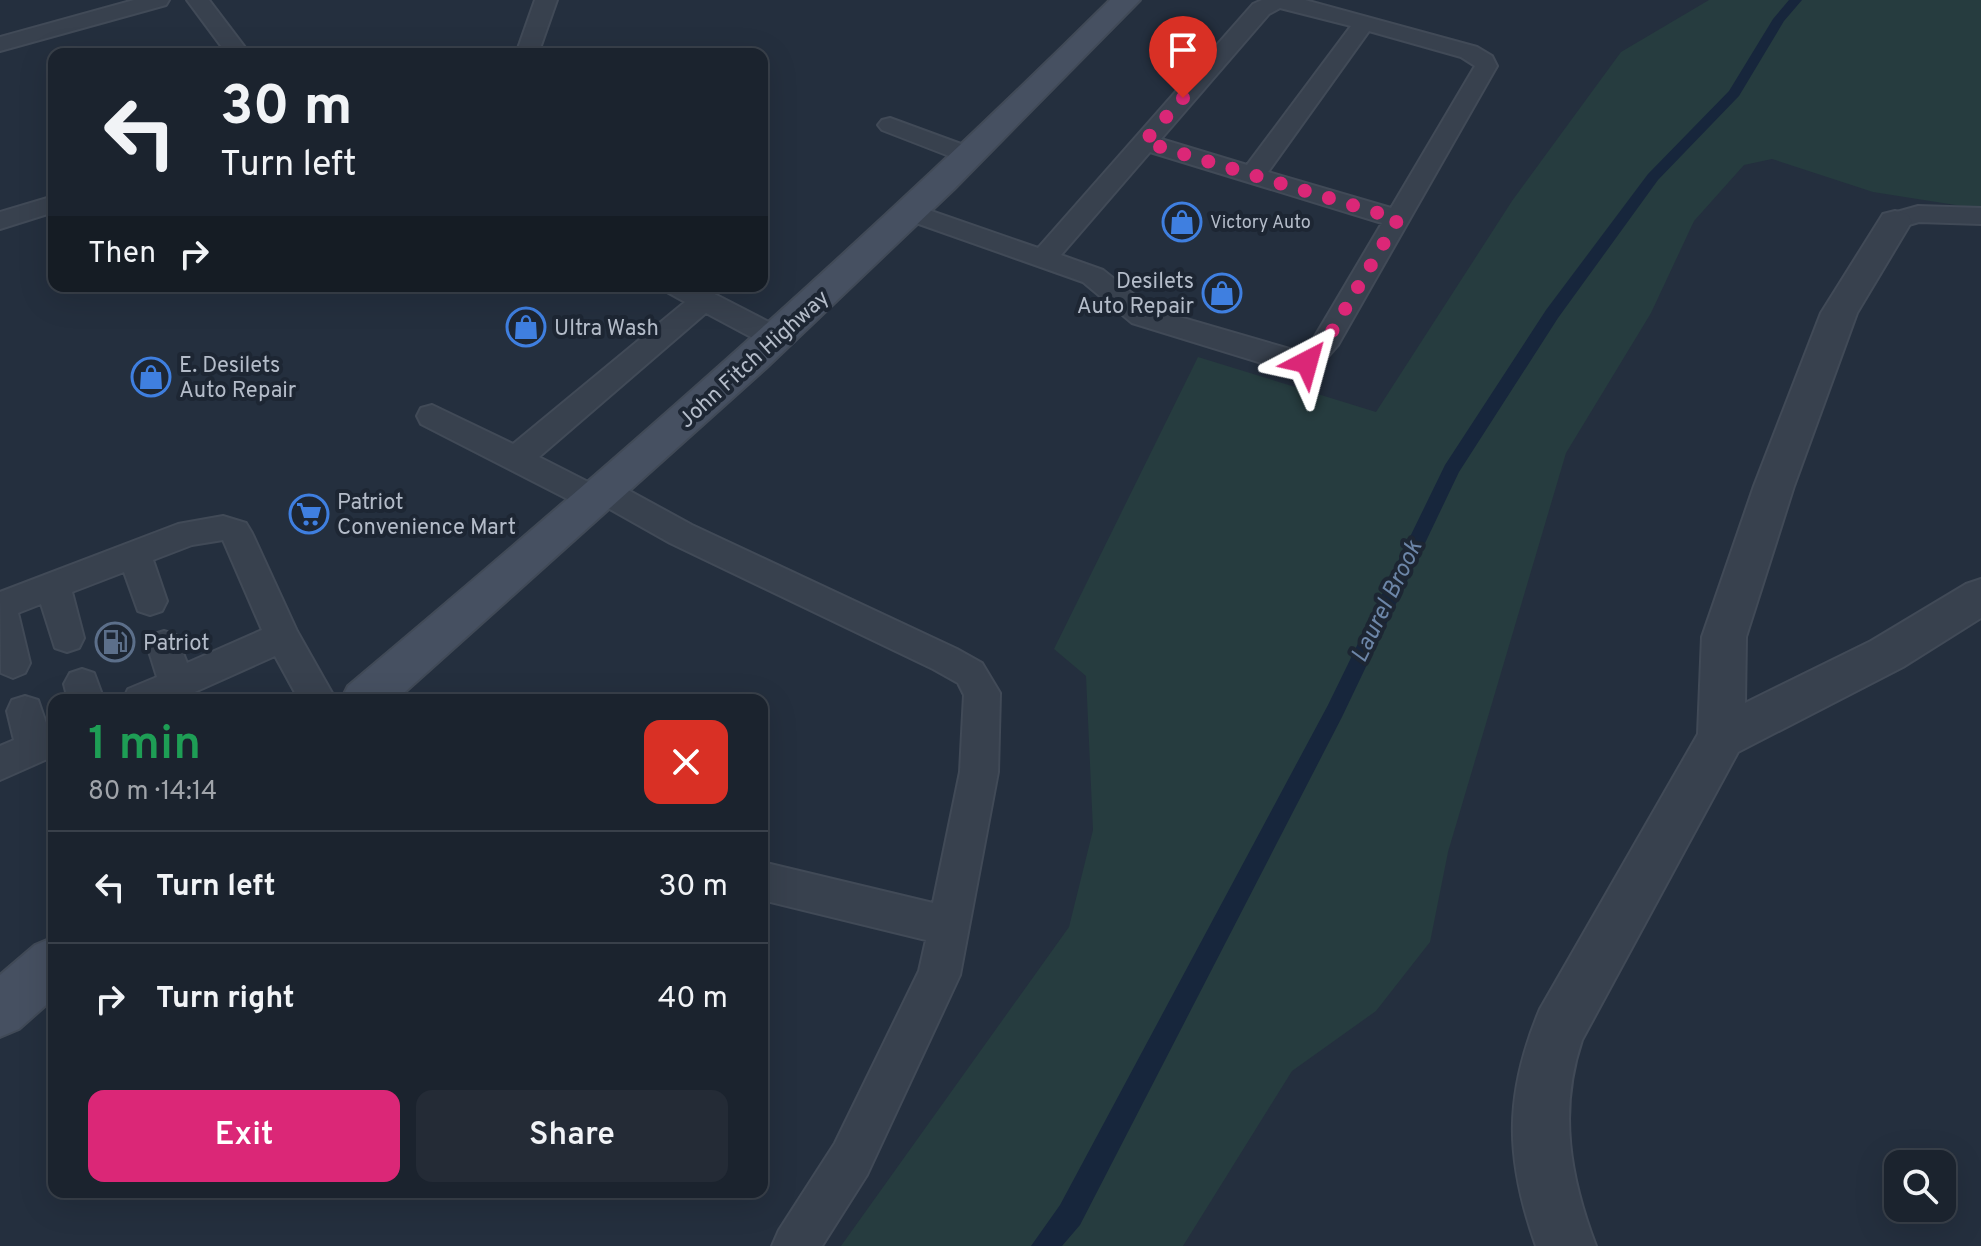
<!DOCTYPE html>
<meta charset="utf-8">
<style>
:root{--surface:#1b232e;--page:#242b36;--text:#f1f3f6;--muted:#a0a4aa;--line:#39404a;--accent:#db2777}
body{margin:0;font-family:Overpass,sans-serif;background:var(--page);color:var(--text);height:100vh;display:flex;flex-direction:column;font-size:30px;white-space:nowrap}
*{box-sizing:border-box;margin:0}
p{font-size:26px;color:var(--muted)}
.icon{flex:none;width:44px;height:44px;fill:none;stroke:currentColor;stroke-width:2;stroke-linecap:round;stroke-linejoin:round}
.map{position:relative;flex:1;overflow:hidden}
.side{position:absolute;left:48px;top:694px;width:720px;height:504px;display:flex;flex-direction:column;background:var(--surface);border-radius:16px;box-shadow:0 8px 32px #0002,0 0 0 2px var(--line)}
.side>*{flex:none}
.top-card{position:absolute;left:48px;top:48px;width:720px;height:244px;border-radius:16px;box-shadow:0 8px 32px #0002,0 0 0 2px var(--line);background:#1b232e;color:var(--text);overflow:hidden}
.buttons{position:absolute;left:1884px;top:1150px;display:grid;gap:16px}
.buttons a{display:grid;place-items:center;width:72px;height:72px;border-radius:16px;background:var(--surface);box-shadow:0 8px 32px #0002,0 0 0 2px var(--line);font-size:40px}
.pin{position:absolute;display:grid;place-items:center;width:68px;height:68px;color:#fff;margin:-82px -34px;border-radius:50% 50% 50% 0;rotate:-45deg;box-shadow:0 0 8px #0007}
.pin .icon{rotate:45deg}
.me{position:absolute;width:88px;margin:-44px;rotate:39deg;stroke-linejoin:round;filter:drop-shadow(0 0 6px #0008)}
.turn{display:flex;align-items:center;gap:28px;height:168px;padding:0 40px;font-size:36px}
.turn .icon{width:104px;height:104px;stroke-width:2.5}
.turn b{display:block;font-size:56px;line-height:68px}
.then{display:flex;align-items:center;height:76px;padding:0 40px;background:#0003;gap:16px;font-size:30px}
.round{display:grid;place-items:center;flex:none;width:84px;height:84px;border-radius:16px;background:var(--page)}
.overview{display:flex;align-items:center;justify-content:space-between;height:136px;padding:0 40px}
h1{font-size:48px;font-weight:600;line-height:60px;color:#1e9e55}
.cta{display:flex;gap:16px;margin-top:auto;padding:16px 40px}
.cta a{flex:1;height:92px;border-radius:16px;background:var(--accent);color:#fff;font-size:32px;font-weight:600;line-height:92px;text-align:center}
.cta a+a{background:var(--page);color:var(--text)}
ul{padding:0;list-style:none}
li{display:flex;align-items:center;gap:24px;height:112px;padding:0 40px;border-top:2px solid var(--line)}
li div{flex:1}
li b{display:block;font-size:30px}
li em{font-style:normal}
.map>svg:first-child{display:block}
.green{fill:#263c3f}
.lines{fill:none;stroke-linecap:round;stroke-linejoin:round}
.stream{fill:#17263c;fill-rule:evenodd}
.service-casing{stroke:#414a57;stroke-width:4}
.minor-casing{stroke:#414a57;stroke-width:4}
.secondary-casing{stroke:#414a57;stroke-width:4}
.service{fill:#38414e;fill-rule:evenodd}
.minor{fill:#38414e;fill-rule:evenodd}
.secondary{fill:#465061;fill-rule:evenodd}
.route{stroke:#db2777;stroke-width:14;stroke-dasharray:0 25.2}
.labels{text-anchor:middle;stroke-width:8;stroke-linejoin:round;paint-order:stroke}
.far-poi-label{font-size:18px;fill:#b4bcc9;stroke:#1d2633;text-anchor:start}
.poi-label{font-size:22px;fill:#b4bcc9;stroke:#1d2633;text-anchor:start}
.street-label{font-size:22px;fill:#b4bcc9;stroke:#1d2633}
.water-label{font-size:24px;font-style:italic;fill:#6d86a8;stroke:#1d2633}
</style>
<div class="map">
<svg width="1981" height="1246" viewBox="0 0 1981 1246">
<rect width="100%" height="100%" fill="#242f3e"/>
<path class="green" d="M1709 0H1981V209L1873 192 1772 159 1744 165 1694 221 1651 313 1566 453 1448 852 1430 942 1376 1011 1292 1071 1183 1246H841L1069 927 1093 830 1086 676 1054 649 1198 357 1376 412 1512 201 1621 52Z"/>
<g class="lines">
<path class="stream" d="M1789 0H1802L1784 21 1739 96 1658 180 1558 318 1459 472 1342 717 1080 1225 1062 1246H1031L1060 1205 1328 705 1445 465 1546 310 1648 174 1729 91 1773 19Z"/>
<g class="service-casing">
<path id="service" d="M134 0H169L166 5 0 51V37Z
M187 0H209L250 54H227Z
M535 0H557L538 54H516Z
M1262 0H1305L1477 47 1492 56 1497 66 1338 345 1317 369 1291 372 1132 323 1083 282 902 218 898 212 902 206 911 204 1038 248 1253 4ZM1280 8 1351 26 1247 165 1161 139 1269 14ZM1369 31 1461 57 1475 66 1391 208 1268 172ZM1150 152 1382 223 1314 338 1300 352 1152 309 1103 270 1061 255Z
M890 118 980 151 983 156 980 161H962L882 130 878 125 882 120Z
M54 196V212L0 229V212Z
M1918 206 1981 208V224L1919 222 1895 229 1886 227 1882 221 1886 215Z
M663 286H699L786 331 790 338 786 345 776 348 766 345 706 313 539 457 594 485 606 480 617 484 692 525 957 649 982 663 1000 693 998 772 960 975 867 1175 822 1246H772L779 1230 835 1143 919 971 926 940 762 900V862L933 903 960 772 964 695 958 683 933 669 670 543 608 508 596 512 585 508 421 424 417 416 421 408 432 405 513 444 685 302 667 292Z
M223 516 246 523 252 533 297 631 336 700H299L275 656 177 700H123L128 689 157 677 147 645 152 635 164 631 176 635 187 663 262 630 223 540 192 545 153 560 167 601 162 611 150 615 138 611 124 572 72 592 84 638 79 648 67 652 55 648 41 604 18 613 30 663 25 673 13 678 1 673 0 592 178 524Z
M82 669 94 673 104 700H68L64 684 70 673Z
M25 696 38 700 47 726 54 723V756L0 780V746L14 740 7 711 12 700Z"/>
</g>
<g class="minor-casing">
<path id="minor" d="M1895 211 1907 214 1912 221 1857 313 1794 486 1746 637 1745 703 1871 641 1966 584 1981 579V618L1903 667 1738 752 1582 1040C1558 1111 1570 1178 1596 1246H1536C1505 1158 1504 1095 1540 1009L1698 734 1702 637 1754 486 1821 313 1883 214Z"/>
</g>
<g class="secondary-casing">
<path id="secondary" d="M1110 0H1140L954 189 766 368 396 700H341L348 686C610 466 867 241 1110 0Z
M54 937V998L19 1029 0 1037V975L35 945Z"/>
</g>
<use href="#service" class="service"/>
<use href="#minor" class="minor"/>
<use href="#secondary" class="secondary"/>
</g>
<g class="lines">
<path class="route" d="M1183 98 1144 142 1398 219 1324 345 1307 362"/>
</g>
<defs>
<g id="shop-ring" transform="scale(2)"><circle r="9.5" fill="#1d2633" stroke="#3f7fe0" stroke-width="1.5"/><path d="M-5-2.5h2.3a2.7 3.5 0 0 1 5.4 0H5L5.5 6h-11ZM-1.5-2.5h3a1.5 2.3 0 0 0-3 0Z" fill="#3f7fe0"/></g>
<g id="supermarket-ring" transform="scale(2)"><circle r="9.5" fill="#1d2633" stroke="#3f7fe0" stroke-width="1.5"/><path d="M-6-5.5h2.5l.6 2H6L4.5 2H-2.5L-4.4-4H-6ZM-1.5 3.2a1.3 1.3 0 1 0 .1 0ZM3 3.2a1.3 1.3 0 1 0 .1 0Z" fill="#3f7fe0"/></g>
<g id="fuel-ring" transform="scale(2)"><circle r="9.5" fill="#1d2633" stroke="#5c6f8a" stroke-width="1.5"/><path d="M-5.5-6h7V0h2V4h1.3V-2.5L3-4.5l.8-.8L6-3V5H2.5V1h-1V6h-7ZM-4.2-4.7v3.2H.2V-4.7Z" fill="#5c6f8a"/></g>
</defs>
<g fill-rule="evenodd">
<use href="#shop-ring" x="1182" y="222"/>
<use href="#shop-ring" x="1222" y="293"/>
<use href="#shop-ring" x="526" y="327"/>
<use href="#shop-ring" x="151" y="377"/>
<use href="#supermarket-ring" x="309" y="514"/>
<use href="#fuel-ring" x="115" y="642"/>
</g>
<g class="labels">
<g class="far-poi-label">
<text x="1210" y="228">Victory Auto</text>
</g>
<g class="poi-label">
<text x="1194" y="288" text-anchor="end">Desilets<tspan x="1194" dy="25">Auto Repair</tspan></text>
<text x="554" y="335">Ultra Wash</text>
<text x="179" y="372">E. Desilets<tspan x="179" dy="25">Auto Repair</tspan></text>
<text x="337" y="509">Patriot<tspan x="337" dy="25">Convenience Mart</tspan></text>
<text x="143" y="650">Patriot</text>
</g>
<g class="street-label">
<text transform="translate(753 358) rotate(-42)" y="8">John Fitch Highway</text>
</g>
<g class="water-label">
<text transform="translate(1386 601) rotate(-64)" y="8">Laurel Brook</text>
</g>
</g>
</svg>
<div class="buttons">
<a><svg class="icon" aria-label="search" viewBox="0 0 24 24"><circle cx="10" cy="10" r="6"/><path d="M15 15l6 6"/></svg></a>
</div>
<div class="pin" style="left:1183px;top:98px;background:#d93025"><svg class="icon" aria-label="arrive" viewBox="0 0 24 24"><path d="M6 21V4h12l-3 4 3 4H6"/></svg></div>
<svg class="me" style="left:1307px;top:362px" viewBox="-20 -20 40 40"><path d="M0-17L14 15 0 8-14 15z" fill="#db2777" stroke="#fff" stroke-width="4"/></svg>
<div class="top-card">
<div class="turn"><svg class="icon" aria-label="left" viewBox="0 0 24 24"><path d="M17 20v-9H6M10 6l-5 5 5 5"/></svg><div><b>30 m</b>Turn left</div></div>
<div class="then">Then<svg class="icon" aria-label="right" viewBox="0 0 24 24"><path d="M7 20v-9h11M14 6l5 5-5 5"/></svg></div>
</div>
<section class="side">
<div class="overview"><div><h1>1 min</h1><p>80 m · 14:14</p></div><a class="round" style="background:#d93025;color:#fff"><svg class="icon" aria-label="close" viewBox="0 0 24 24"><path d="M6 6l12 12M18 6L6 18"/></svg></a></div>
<ul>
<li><svg class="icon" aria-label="left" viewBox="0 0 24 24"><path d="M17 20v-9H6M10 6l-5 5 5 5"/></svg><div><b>Turn left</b></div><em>30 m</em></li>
<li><svg class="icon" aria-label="right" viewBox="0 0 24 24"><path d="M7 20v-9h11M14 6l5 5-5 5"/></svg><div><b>Turn right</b></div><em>40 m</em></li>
</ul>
<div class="cta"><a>Exit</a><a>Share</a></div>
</section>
</div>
